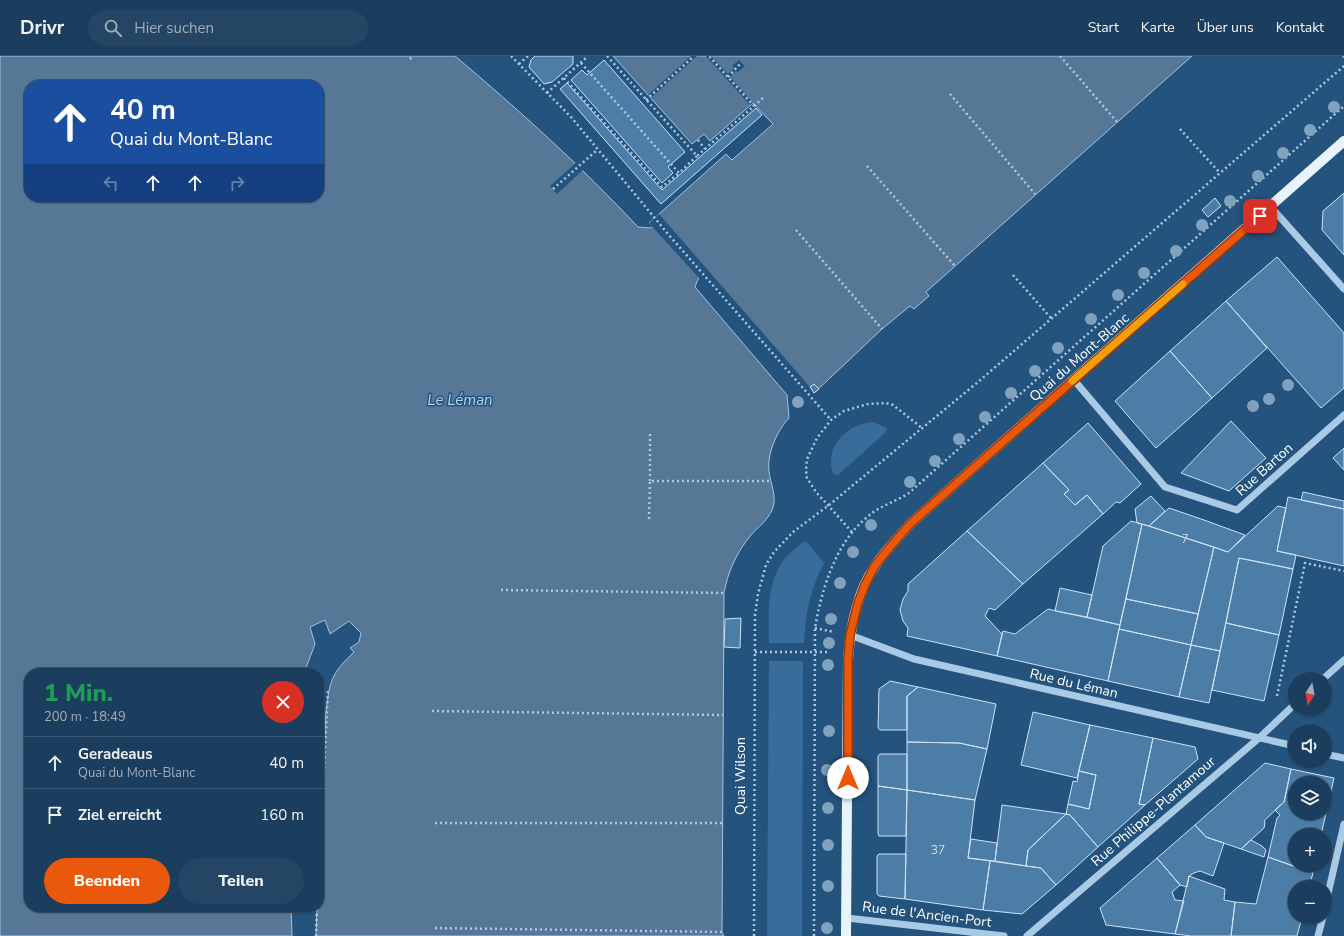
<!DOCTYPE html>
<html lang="de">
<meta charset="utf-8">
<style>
:root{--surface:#1b3e5e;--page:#244564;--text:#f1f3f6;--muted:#a0aebc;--line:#395773;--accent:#ea580c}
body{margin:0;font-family:"Nunito Sans",sans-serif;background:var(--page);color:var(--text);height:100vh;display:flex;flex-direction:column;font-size:15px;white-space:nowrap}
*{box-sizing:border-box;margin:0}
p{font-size:13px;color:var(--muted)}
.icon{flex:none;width:22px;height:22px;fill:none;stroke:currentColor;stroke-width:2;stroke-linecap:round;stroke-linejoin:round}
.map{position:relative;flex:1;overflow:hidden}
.side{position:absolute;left:24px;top:612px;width:300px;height:244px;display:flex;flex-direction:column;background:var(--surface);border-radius:16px;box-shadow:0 1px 3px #0004,0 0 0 1px var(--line)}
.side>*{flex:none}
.top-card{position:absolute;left:24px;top:24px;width:300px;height:122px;border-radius:16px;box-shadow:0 1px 3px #0004,0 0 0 1px var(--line);background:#1a4fa0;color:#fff;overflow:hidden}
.needle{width:26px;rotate:191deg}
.fabs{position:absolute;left:1288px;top:616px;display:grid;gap:8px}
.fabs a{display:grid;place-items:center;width:44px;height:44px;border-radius:50%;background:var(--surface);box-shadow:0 1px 3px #0004,0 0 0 1px var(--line);font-size:20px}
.pin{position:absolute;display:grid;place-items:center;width:34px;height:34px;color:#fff;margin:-17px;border-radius:8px;box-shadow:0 2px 6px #0006}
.me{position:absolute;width:44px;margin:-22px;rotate:0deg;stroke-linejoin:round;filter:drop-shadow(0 0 3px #0008)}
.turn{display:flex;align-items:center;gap:14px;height:84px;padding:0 20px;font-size:18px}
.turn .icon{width:52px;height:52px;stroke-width:2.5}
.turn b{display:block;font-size:28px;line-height:34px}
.lanes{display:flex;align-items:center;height:38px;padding:0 20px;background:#0003;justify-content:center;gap:20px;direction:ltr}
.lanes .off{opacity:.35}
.round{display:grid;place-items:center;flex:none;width:42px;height:42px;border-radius:21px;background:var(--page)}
.summary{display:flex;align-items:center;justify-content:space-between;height:68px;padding:0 20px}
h1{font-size:24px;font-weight:800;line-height:30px;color:#1e9e55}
.cta{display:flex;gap:8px;margin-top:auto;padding:8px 20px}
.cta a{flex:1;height:46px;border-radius:24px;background:var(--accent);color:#fff;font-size:16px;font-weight:800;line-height:46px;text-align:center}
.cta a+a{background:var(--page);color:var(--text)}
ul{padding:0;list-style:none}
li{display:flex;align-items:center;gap:12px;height:52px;padding:0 20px;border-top:1px solid var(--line)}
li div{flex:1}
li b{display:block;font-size:15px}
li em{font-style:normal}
header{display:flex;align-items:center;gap:24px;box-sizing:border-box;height:56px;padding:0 20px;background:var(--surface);border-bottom:1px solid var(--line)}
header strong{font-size:19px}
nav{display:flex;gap:22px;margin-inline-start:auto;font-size:14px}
.search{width:280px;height:36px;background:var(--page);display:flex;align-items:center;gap:10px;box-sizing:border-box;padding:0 14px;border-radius:22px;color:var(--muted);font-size:15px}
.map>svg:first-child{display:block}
.green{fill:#386d9b}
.water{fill:#567896;stroke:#9dc6e6;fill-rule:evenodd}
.pier{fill:#24537d}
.building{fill:#4c7da6;stroke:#cce2f4;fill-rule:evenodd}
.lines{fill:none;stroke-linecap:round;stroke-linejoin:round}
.path{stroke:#a9cae5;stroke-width:2.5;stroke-dasharray:2 3;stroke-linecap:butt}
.minor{stroke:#a9cae5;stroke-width:7}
.major{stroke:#e9f3fd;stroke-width:10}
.tree{fill:#80a2be}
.route-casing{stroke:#983908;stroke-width:10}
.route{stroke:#ea580c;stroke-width:7}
.slow{stroke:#f59e0b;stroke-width:7}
.labels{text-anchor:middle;stroke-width:3;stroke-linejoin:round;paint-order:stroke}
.number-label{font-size:12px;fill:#d2dee9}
.street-label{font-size:14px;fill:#fff;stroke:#24537d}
.water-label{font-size:15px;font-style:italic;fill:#b4d3ed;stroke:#24537d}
</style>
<header>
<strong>Drivr</strong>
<div class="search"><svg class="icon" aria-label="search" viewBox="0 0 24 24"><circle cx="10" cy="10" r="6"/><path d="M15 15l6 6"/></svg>Hier suchen</div>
<nav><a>Start</a><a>Karte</a><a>Über uns</a><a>Kontakt</a></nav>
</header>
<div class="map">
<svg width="1344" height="880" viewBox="0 0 1344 880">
<rect width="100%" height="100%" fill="#24537d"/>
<path class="green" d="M873 366 887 372 886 376 838 419 833 418C824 391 846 368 873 366Z
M806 485 823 506 825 505C810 534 806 555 804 587H769C769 561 766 531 781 508 786 499 795 493 803 486Z
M769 605H803L802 880H767Z"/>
<path class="water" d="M0 0H455C519 54 581 110 638 171L651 172 653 170 649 167 726 98 732 104 773 68 753 47 710 85 704 78 692 88 613 0H1192L926 236 929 240 914 253 910 250 882 273 814 337 707 214 699 221 695 231 787 339 789 362C777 375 767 397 769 415 770 427 778 441 772 454 768 464 758 471 751 479 737 496 728 515 724 537L722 876 724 880H316L317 851H319V808L326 655C330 624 331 618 354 596L350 592 359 586 361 577 349 565 330 578 325 564 310 571 315 588 304 617H29V851H291L292 880H0ZM29 29H319V141H29Z"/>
<path class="pier" d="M691 0H697L651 42 648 39Z
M706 0H711L728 18 734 12 732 10 739 4 745 10 738 16 736 15 730 21 753 47 750 49Z
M577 106 584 113 557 138 550 130Z
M659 158 810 331 814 337 813 338 707 217 700 223 649 167Z"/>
<path class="building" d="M535 0H573V8L552 26 544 28 529 11 531 4Z
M604 4 685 96 668 111 673 117 662 127 571 24 582 14 587 19Z
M567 27 662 134 756 52 762 59 661 148 560 33Z
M1344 137V199L1322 174 1323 155Z
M1215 142 1221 150 1208 161 1202 154Z
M1277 201 1344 277V332L1321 352 1226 245Z
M1226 245 1267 292 1212 342 1170 295Z
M1170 295 1212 342 1156 392 1115 345Z
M814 328 819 333 814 337 810 331Z
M1231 365 1266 402 1229 435 1181 417Z
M1088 367 1141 428 1120 447 1116 446 1103 458 1087 439 1075 449 1064 438 1069 434 1043 407Z
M1344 392V414L1333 402Z
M1043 407 1069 434 1064 438 1075 449 1087 439 1103 458 1023 528 967 475Z
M1303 436 1344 445V453L1301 444Z
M1151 440 1165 455 1149 470 1137 467 1135 453Z
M1288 441 1344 453V510L1277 495Z
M1278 450 1286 452 1277 495 1296 499 1293 513 1239 502 1220 595 1191 589 1214 491 1228 496Z
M1169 452 1204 464 1245 479 1228 496 1149 470Z
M1131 465 1142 468 1120 569 1087 561 1103 490Z
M1142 468 1214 491 1198 558 1126 543Z
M967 475 1023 528 995 554 989 552 985 560 1002 578 997 600 907 580 908 572 903 565 900 554 903 543 908 535V528Z
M1239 502 1293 513 1279 579 1226 567Z
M1060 532 1092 539 1087 561 1055 555Z
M1126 543 1198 558 1191 589 1119 573Z
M1048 553 1120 569 1108 625 997 600 1003 575 1015 578Z
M741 562 740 592 724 591 725 563Z
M1226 567 1279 579 1264 645 1212 634Z
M1119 573 1191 589 1179 641 1108 625Z
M1191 589 1220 595 1209 647 1179 641Z
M890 625 918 631 907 640V674H880L878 672 879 633Z
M918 631 996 648 987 693 959 687 907 686V640Z
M1033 656 1090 669 1077 722 1021 709Z
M1090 669 1153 682 1139 748 1145 749 1098 791 1070 759 1066 758 1068 748 1089 753 1096 719 1079 715Z
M1153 682 1195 691 1198 703 1145 749 1139 748Z
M907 686 959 687 987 693 975 744 907 734Z
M880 698H907V734L878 730V700Z
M1265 707 1291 713 1284 746 1264 765 1265 767 1264 772 1241 793 1206 781 1195 769Z
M1291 713 1334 722 1321 779H1295V809H1315L1313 817 1268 801 1277 762 1280 759 1275 754 1284 746ZM1295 727H1325V757H1295Z
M1079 715 1096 719 1089 753 1068 748 1073 725 1077 726Z
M878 730 907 734 906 780H879L878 777Z
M907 734 975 744 968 802 990 805 983 854 905 843Z
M1002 749 1066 758 1028 794 1026 810 995 805Z
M1066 758 1070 759 1098 791 1056 829 1041 812 1026 810 1028 794Z
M1195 769 1206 781 1224 787 1213 820 1200 815 1194 817 1189 820 1187 831 1180 829 1157 802Z
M971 783 997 787 995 805 968 802Z
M1251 784 1262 790 1266 794 1264 801 1241 793Z
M879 798H906L905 843 879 840 877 838V800Z
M1268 801 1313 817 1309 831H1295V861H1302L1297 880H1231L1235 846 1256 848Z
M1157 802 1180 829 1172 836 1175 844 1184 845 1175 878 1106 869 1100 852Z
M990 805 1041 812 1056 829 1022 858 983 854Z
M1189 820 1225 833 1224 844 1235 846 1231 880H1191L1175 878Z"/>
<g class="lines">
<path class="path" d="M511 0 571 61 668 178 831 364
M607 0 697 100 754 50 709 0
M1060 0 1118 67
M1343 0 1344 1
M410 3 413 0
M581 7 679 117 697 100
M519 8 528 0
M728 21 740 8
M564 22 662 131 679 117
M547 37 588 0
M950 38 1035 138
M646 44 694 0
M754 50 764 41
M1180 73 1220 117
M698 84 705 93
M867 110 955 210
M553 133 597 94
M796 174 882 273
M1013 219 1051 262
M650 425V378
M649 463 650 425H771
M852 476 816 436 807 422 806 414 807 403 817 382 831 364 844 355 868 348 886 347 893 349 922 372
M501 534 724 537
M815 572 834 576
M755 596H828
M1277 640 1305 507 1344 515
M432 655 723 659
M435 767H722
M319 817 328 633
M435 872 722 876
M316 880 317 851
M754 880 755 559 758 538 766 509 774 496 793 476 829 449 978 326 1344 10
M814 880 815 572C822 532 836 484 871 458 882 449 897 445 909 437L1344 50"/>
<path class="minor" d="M1271 151 1344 233
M1074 324 1165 431 1237 454 1344 359
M850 579 914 603 1295 690
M1323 623 1344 604
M1325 698 1344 702
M1325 851 1344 768
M847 862 1004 880
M1027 880 1259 682 1295 648
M1318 880 1323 861"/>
<path class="major" d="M846 880 848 604C850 573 857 537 875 510 885 495 898 482 910 468L1344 85"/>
</g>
<g class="tree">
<circle cx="1334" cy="51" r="6"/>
<circle cx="1310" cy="74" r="6"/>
<circle cx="1283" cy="97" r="6"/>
<circle cx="1258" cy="120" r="6"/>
<circle cx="1230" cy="145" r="6"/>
<circle cx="1202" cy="169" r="6"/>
<circle cx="1176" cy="195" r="6"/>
<circle cx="1144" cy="217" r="6"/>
<circle cx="1118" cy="239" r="6"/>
<circle cx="1091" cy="263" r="6"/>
<circle cx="1058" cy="292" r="6"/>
<circle cx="1035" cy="315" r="6"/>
<circle cx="1288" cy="329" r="6"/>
<circle cx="1011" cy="337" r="6"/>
<circle cx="1269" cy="343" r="6"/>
<circle cx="798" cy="346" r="6"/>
<circle cx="1253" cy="350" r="6"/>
<circle cx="985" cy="361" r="6"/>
<circle cx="959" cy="383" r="6"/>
<circle cx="935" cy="405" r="6"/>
<circle cx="910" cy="426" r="6"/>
<circle cx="871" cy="469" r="6"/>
<circle cx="853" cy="496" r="6"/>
<circle cx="840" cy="527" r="6"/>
<circle cx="831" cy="563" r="6"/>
<circle cx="829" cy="587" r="6"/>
<circle cx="828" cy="609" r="6"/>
<circle cx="829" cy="675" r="6"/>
<circle cx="827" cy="714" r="6"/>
<circle cx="828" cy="752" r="6"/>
<circle cx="828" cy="789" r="6"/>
<circle cx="828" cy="830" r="6"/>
<circle cx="827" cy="872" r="6"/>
</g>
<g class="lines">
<g class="route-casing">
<path id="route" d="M848 722V604L850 579 858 547 865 529 874 511 890 491 910 468 1260 160"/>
</g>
<use href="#route" class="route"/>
<path class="slow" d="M1072 325 1183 228"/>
</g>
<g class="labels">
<g class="number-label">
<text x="1185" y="487">7</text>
<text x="938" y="798">37</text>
</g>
<g class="street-label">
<text transform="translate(1079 301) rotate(-41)" y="5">Quai du Mont-Blanc</text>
<text transform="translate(1264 413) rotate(-42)" y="5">Rue Barton</text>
<text transform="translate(1074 627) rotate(13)" y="5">Rue du Léman</text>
<text transform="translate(740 720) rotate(-90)" y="5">Quai Wilson</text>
<text transform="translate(1153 755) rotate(-41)" y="5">Rue Philippe-Plantamour</text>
<text transform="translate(927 858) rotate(7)" y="5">Rue de l'Ancien-Port</text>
</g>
<g class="water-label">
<text x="460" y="349">Le Léman</text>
</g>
</g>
</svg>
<div class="fabs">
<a><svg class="needle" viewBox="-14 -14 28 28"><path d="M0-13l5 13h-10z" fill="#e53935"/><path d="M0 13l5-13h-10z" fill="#a0aebc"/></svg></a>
<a><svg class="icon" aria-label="sound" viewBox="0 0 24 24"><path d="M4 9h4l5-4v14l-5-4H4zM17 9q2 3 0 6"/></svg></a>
<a><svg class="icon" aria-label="layers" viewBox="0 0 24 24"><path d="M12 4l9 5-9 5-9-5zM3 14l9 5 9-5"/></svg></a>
<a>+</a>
<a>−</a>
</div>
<div class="pin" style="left:1260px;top:160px;background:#d93025"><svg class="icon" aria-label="arrive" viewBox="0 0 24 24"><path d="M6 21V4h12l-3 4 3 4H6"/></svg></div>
<svg class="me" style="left:848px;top:722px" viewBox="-20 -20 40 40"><circle r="19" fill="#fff"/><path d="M0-13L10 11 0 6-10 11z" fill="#ea580c"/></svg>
<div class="top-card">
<div class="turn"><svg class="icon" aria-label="ahead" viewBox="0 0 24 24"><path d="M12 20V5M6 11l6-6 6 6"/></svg><div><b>40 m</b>Quai du Mont-Blanc</div></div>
<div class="lanes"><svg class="icon off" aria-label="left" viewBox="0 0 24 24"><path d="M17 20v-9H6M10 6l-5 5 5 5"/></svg><svg class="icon" aria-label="ahead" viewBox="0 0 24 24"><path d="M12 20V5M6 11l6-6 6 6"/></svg><svg class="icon" aria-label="ahead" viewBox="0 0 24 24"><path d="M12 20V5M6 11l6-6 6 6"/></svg><svg class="icon off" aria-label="right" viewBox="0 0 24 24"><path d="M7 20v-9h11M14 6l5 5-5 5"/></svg></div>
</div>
<section class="side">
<div class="summary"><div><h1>1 Min.</h1><p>200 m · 18:49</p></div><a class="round" style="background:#d93025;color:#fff"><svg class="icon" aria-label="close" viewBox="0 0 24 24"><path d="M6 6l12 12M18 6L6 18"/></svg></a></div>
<ul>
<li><svg class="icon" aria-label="ahead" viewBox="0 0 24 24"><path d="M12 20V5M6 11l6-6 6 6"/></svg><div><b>Geradeaus</b><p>Quai du Mont-Blanc</p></div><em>40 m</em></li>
<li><svg class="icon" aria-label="arrive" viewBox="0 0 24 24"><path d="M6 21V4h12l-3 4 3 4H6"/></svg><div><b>Ziel erreicht</b></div><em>160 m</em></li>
</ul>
<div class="cta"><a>Beenden</a><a>Teilen</a></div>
</section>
</div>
